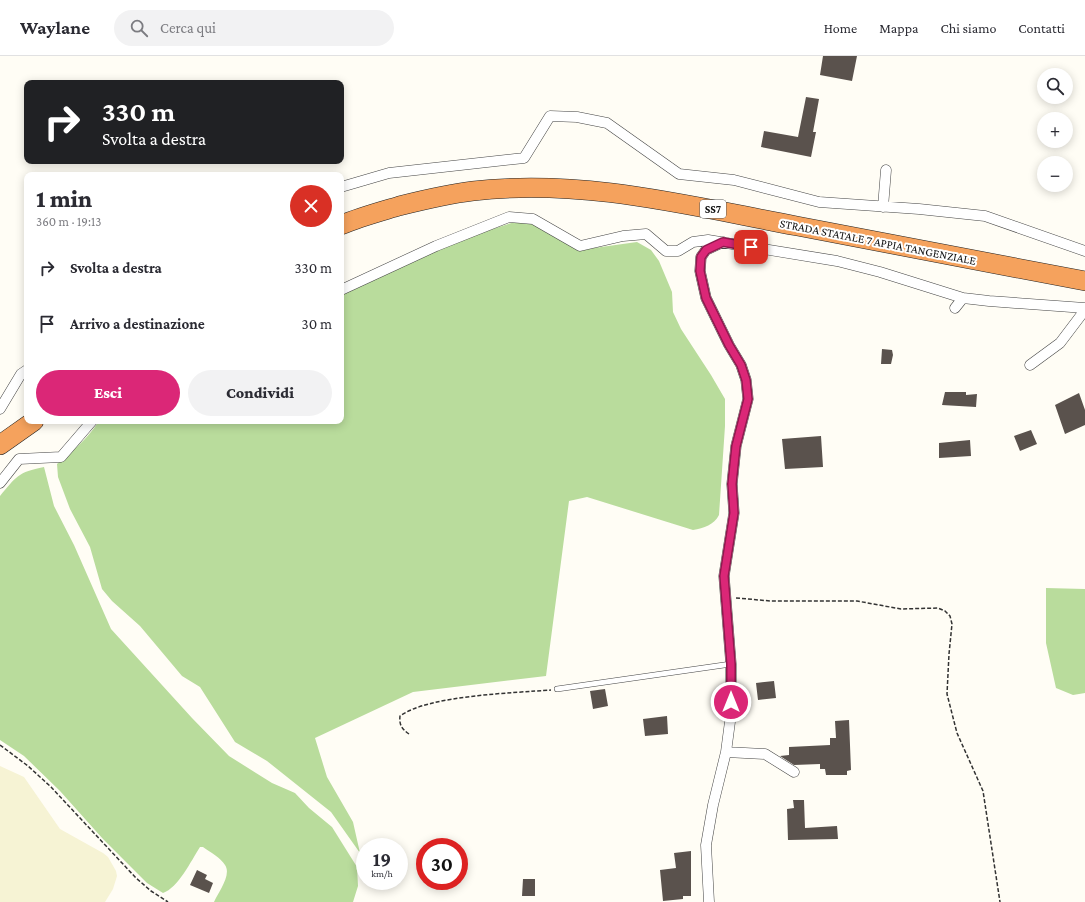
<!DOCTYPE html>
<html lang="it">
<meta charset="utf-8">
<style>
:root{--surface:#fff;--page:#f2f2f3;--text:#2b2b33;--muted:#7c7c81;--line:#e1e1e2;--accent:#db2777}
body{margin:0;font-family:"Crimson Pro",serif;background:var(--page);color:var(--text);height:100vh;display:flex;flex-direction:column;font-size:15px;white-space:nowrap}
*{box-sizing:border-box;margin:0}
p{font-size:13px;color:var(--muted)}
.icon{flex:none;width:22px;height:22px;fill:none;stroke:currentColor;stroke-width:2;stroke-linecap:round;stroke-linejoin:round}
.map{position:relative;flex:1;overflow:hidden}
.sheet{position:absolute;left:24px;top:116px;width:320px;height:252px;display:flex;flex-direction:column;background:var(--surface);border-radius:8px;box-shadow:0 2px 10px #0003}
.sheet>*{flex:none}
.banner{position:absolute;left:24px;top:24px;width:320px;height:84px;border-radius:8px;box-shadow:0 2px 10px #0003;background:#202124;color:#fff;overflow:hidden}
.controls{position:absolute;left:1037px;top:12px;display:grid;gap:8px}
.controls a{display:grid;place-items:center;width:36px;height:36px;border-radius:50%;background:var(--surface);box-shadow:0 2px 10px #0003;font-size:20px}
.speed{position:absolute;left:356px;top:782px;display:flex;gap:8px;font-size:20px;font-weight:700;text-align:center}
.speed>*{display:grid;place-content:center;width:52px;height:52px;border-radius:50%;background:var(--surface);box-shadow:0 2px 10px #0003;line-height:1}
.speed small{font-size:10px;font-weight:400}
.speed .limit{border:6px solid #d22;background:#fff;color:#111}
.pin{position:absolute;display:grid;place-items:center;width:34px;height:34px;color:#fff;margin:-17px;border-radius:8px;box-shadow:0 2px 6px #0006}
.me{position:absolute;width:44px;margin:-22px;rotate:0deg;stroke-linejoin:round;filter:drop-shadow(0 0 3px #0008)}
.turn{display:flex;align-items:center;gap:14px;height:84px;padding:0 12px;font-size:18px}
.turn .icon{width:52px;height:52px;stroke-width:2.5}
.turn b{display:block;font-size:28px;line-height:34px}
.round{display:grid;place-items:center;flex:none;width:42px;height:42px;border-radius:21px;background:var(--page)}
.summary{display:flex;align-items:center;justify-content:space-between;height:68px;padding:0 12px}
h1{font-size:24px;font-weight:800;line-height:30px}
.action{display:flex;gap:8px;margin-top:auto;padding:8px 12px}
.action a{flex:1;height:46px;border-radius:24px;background:var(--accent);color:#fff;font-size:16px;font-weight:800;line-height:46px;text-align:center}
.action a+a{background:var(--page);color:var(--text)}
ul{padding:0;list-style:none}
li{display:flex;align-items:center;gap:12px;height:56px;padding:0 12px}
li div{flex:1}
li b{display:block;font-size:15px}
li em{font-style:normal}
header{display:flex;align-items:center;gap:24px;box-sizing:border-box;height:56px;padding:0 20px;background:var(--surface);border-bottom:1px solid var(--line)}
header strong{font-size:19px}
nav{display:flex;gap:22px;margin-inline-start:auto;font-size:14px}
.search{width:280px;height:36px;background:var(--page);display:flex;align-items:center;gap:10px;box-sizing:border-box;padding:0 14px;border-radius:22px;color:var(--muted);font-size:15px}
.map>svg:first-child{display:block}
.farmland{fill:#f6f3d4}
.forest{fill:#b9dc9c}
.building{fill:#5a524d}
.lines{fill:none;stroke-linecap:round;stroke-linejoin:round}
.lane-casing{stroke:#444;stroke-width:6}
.street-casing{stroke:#444;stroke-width:11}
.highway-casing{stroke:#222;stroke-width:20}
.path{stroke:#333;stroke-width:1.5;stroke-dasharray:4 2;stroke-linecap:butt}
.lane{stroke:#fff;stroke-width:5}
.street{stroke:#fff;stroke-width:10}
.highway{stroke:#f5a25d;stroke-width:19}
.route-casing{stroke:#8e194d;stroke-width:10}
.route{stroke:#db2777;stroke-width:7}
.labels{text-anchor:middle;stroke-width:4;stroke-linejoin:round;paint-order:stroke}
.shield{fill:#fff;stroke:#585858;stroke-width:1}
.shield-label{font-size:11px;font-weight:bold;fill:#111}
.street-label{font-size:12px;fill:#111;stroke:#fff}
</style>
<header>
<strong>Waylane</strong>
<div class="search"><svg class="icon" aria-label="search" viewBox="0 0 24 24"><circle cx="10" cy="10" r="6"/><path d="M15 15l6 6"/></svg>Cerca qui</div>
<nav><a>Home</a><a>Mappa</a><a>Chi siamo</a><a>Contatti</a></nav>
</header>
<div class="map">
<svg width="1085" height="846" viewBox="0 0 1085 846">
<rect width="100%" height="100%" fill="#fffdf5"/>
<path class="farmland" d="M0 710 24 721 60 773 103 797 108 801 116 815 117 820 113 833 105 846H0Z"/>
<path class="forest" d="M515 166H528L587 193 637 186 651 194 659 205 672 236 673 256 681 273 711 319 725 343V370L719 459C714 469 704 472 693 474L587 441 569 445 546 620 413 636 315 682 327 721 353 766 360 797 331 756 267 705 235 686 200 631 182 620 140 570 112 545 102 533 90 491 70 453 58 421 57 408C74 393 86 385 99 365H341V239C399 213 453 184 515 166Z
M44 411 54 450 74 489 111 573 192 662 229 700 272 727 295 737 309 752 332 771 357 811 358 830 353 846H214C218 837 232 819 225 809 221 802 210 796 203 791H200C191 805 178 832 163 837L147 827 103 783 60 735 24 700 0 684V440C16 421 18 416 44 411Z
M1046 532 1085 533V637L1073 639 1056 632 1046 587Z"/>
<path class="building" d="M823 0H857L852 25 820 19Z
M806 41 819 43 813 76H816L811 101 761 91 764 75 798 81Z
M882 293 892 294 893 299 891 308H881Z
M945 336H966V339L977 338 976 351 942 349Z
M1079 337 1085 354V369L1065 378 1055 349Z
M1031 374 1037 388 1020 395 1014 380Z
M821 380 823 411 785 413 782 383Z
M970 384 971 400 939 402V387Z
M774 625 776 642 758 644 756 627Z
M605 633 608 650 593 653 590 635Z
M667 660 668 678 645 680 643 663Z
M849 664 851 714 847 715V719H826L825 713H820V708L794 709 780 700 789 699V691L830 689V682H836L835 665Z
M793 744H804L805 772 837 770 838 783 788 784 787 753 794 752Z
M691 795V840H683V843L663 845 660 814 676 812 674 797Z
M197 814 207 819 205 823 213 827 209 837 190 829Z
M523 823H535V840H522Z"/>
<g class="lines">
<g class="lane-casing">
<path id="lane" d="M557 633 731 608"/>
</g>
<g class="street-casing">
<path id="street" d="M341 131 389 117 524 102 550 60 577 61 607 67 679 118 734 124 819 146 919 153 985 160 1085 195
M883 151 886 114
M341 234 436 190 509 161 533 163 580 190 623 180 646 178 666 195H678L693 186 708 184 837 205 880 216 963 242 989 245 1085 252
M955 252 963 242
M1030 309 1060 287 1085 254
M0 353 21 318 27 314
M0 427 19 403 61 401 92 365
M726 696 765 698 794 716
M709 846 706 789 713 749 726 696 731 658V608L724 520 734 457 732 428 736 390 748 343 746 324 741 309 729 289 706 242 700 215 701 201 706 194 723 186"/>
</g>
<g class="highway-casing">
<path id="highway" d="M341 169C360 161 379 156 399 150 423 144 448 138 473 135 583 122 690 150 797 170 893 189 989 207 1085 225
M0 389 34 365"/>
</g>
<path class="path" d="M736 542 771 545H857L901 553 938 552 945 555 950 560 952 568 949 598 947 638 957 677 983 735 1000 846
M409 678C402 673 399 669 400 660 429 639 514 637 551 634
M0 689 28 710 51 731 136 822 151 835 168 846"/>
<use href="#lane" class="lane"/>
<use href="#street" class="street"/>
<use href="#highway" class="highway"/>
</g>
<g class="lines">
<g class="route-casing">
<path id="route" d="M731 646V608L724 520 734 457 732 428 736 390 748 343 746 324 741 309 729 289 706 242 700 215 701 201 706 194 723 186 751 191"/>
</g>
<use href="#route" class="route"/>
</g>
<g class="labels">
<rect class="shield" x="700" y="144" width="26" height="18" rx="3"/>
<g class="shield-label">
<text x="713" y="157">SS7</text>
</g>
<g class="street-label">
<text transform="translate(878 186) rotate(11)" y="4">STRADA STATALE 7 APPIA TANGENZIALE</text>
</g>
</g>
</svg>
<div class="controls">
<a><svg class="icon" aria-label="search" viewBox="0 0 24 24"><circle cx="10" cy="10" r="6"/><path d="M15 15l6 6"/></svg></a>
<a>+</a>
<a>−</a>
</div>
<div class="speed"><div>19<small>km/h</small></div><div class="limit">30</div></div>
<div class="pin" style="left:751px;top:191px;background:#d93025"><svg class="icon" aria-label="arrive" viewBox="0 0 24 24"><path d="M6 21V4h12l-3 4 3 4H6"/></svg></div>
<svg class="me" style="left:731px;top:646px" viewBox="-20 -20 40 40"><circle r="17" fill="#db2777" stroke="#fff" stroke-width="3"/><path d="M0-11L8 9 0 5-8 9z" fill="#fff"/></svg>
<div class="banner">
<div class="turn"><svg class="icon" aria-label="right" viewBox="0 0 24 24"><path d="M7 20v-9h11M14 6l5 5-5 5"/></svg><div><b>330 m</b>Svolta a destra</div></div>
</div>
<section class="sheet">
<div class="summary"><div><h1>1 min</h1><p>360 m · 19:13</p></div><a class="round" style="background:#d93025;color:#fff"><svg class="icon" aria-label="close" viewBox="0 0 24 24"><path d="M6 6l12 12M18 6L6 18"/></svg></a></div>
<ul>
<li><svg class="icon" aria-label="right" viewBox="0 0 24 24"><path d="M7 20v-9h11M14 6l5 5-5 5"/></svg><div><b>Svolta a destra</b></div><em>330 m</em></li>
<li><svg class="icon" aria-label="arrive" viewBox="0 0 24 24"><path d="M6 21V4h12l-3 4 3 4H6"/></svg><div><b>Arrivo a destinazione</b></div><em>30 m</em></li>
</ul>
<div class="action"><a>Esci</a><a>Condividi</a></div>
</section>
</div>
